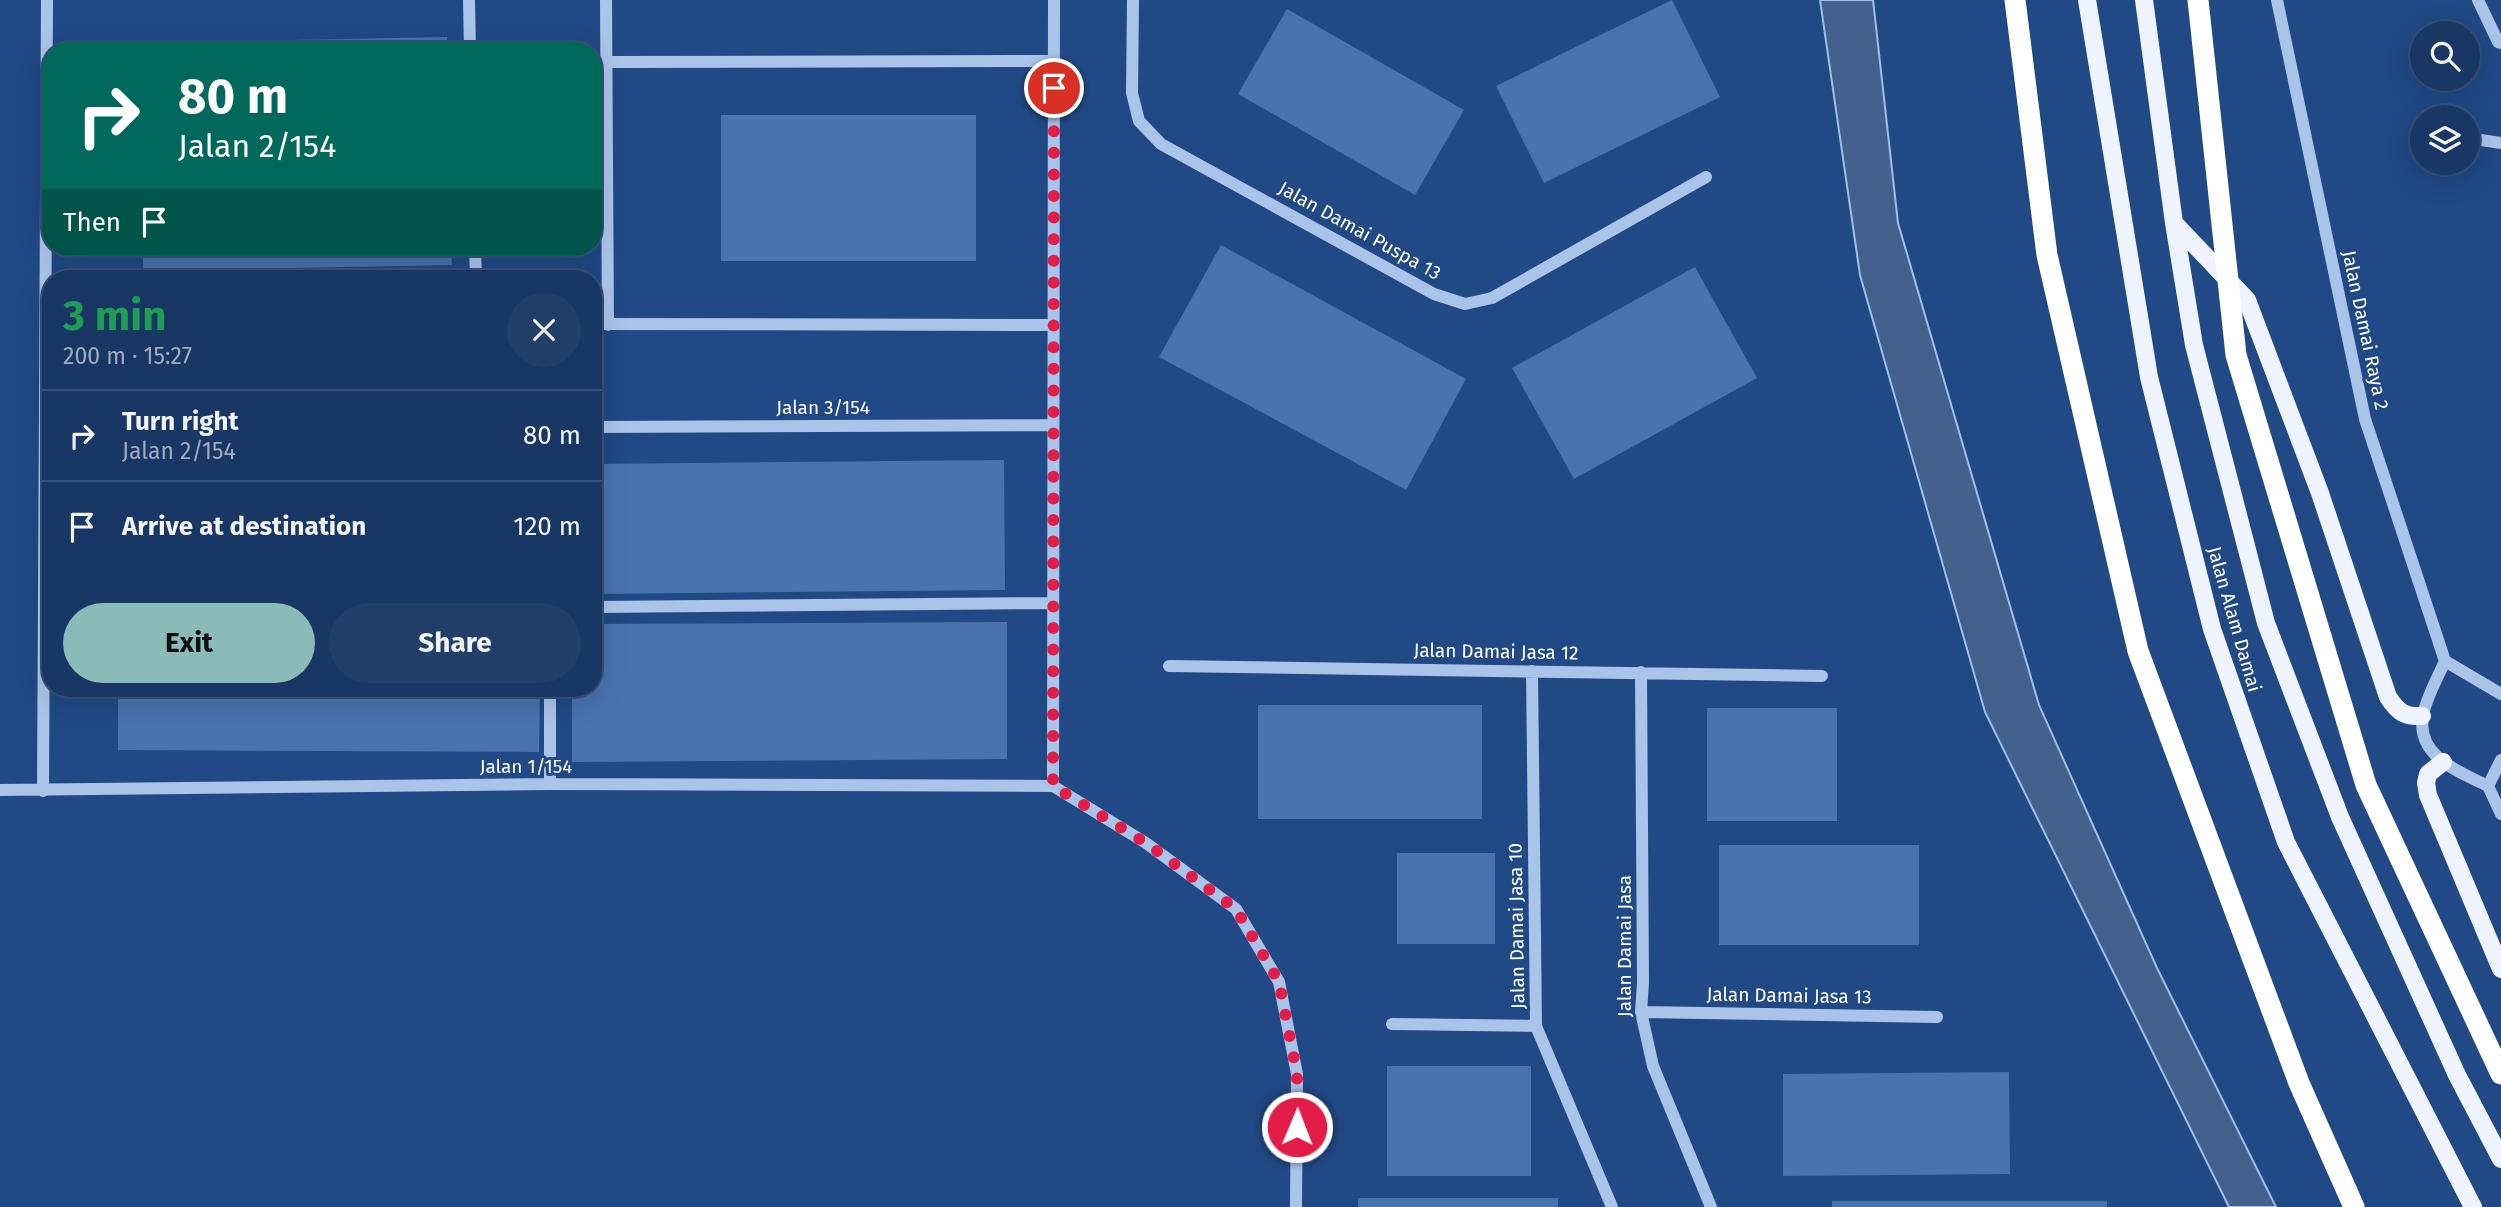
<!DOCTYPE html>
<meta charset="utf-8">
<style>
:root{--surface:#193764;--page:#223f6a;--text:#f1f3f6;--muted:#9facbf;--line:#375178;--accent:#8bbbb9}
body{margin:0;font-family:"Fira Sans",sans-serif;background:var(--page);color:var(--text);height:100vh;display:flex;flex-direction:column;font-size:26px;white-space:nowrap}
*{box-sizing:border-box;margin:0}
p{font-size:23px;color:var(--muted)}
.icon{flex:none;width:38px;height:38px;fill:none;stroke:currentColor;stroke-width:2;stroke-linecap:round;stroke-linejoin:round}
.map{position:relative;flex:1;overflow:hidden}
.side{position:absolute;left:42px;top:270px;width:560px;height:427px;display:flex;flex-direction:column;background:var(--surface);border-radius:28px;box-shadow:0 7px 28px #0002,0 0 0 2px var(--line)}
.side>*{flex:none}
.top-card{position:absolute;left:42px;top:42px;width:560px;height:214px;border-radius:28px;box-shadow:0 7px 28px #0002,0 0 0 2px var(--line);background:#00695c;color:#fff;overflow:hidden}
.tools{position:absolute;left:2410px;top:21px;display:grid;gap:14px}
.tools a{display:grid;place-items:center;width:70px;height:70px;border-radius:50%;background:var(--surface);box-shadow:0 7px 28px #0002,0 0 0 2px var(--line);font-size:35px}
.pin{position:absolute;display:grid;place-items:center;width:60px;height:60px;color:#fff;margin:-30px;border:4px solid #fff;border-radius:50%;box-shadow:0 2px 7px #0007}
.me{position:absolute;width:77px;margin:-38px;rotate:1deg;stroke-linejoin:round;filter:drop-shadow(0 0 5px #0008)}
.turn{display:flex;align-items:center;gap:24px;height:147px;padding:0 21px;font-size:32px}
.turn .icon{width:91px;height:91px;stroke-width:2.5}
.turn b{display:block;font-size:49px;line-height:60px}
.then{display:flex;align-items:center;height:66px;padding:0 21px;background:#0003;gap:14px;font-size:26px}
.round{display:grid;place-items:center;flex:none;width:74px;height:74px;border-radius:37px;background:var(--page)}
.summary{display:flex;align-items:center;justify-content:space-between;height:119px;padding:0 21px}
h1{font-size:42px;font-weight:700;line-height:52px;color:#1e9e55}
.cta{display:flex;gap:14px;margin-top:auto;padding:14px 21px}
.cta a{flex:1;height:80px;border-radius:42px;background:var(--accent);color:#111;font-size:28px;font-weight:700;line-height:80px;text-align:center}
.cta a+a{background:var(--page);color:var(--text)}
ul{padding:0;list-style:none}
li{display:flex;align-items:center;gap:21px;height:91px;padding:0 21px;border-top:2px solid var(--line)}
li div{flex:1}
li b{display:block;font-size:26px}
li em{font-style:normal}
.map>svg:first-child{display:block}
.water{fill:#44608c;stroke:#9ebfea;stroke-width:2}
.building{fill:#4a72ad}
.lines{fill:none;stroke-linecap:round;stroke-linejoin:round}
.minor{stroke:#aac4e9;stroke-width:12}
.major{stroke:#eef3fe;stroke-width:18}
.highway{stroke:#fff;stroke-width:21}
.route{stroke:#e11d48;stroke-width:12;stroke-dasharray:0 21.6}
.labels{text-anchor:middle;stroke-width:6;stroke-linejoin:round;paint-order:stroke}
.street-label{font-size:19px;fill:#fff;stroke:#214985}
</style>
<div class="map">
<svg width="2501" height="1207" viewBox="0 0 2501 1207">
<rect width="100%" height="100%" fill="#214985"/>
<path class="water" d="M1820 0H1873L1898 223 2039 705 2157 968 2276 1207H2229L1985 712 1860 275Z"/>
<path class="building" d="M1672 0 1720 97 1544 183 1496 86Z
M1287 9 1464 110 1415 195 1238 94Z
M447 37V51H139V43Z
M721 115H976V261H721Z
M1221 245 1466 379 1406 490 1159 357Z
M143 247H451L452 265 143 271Z
M1695 267 1757 378 1574 479 1512 368Z
M1004 460 1005 590 593 594V464Z
M1007 622V759L572 762V688H593V624Z
M118 688H540L539 752 118 750Z
M1258 705H1482V819H1258Z
M1707 708H1837V821H1707Z
M1719 845H1919V945H1719Z
M1397 853H1495V944H1397Z
M1387 1066H1531V1176H1387Z
M2009 1072 2010 1174 1783 1176V1074Z
M1358 1198H1558V1207H1358Z
M1832 1201H2107V1207H1832Z"/>
<g class="lines">
<path class="minor" d="M469 0 470 51
M606 0 608 325
M1133 0 1132 93 1139 121 1161 144 1434 294 1465 304 1492 298 1706 177
M2277 0 2365 419 2445 661
M2478 0 2498 42 2501 43
M606 62 1054 61
M2468 138 2501 143
M475 247 476 278
M593 324 1053 325
M593 427 1053 425
M593 607 1053 603
M2445 661C2438 677 2425 700 2423 716 2416 757 2460 772 2488 786
M2445 661 2501 694
M1169 666 1822 676
M1532 671 1536 1026 1612 1207
M1641 672 1643 983 1641 1012 1653 1066 1711 1207
M550 784V688
M1053 786 1054 0
M1053 786 1146 843 1236 909 1279 982 1297 1074 1296 1207
M2488 786 2501 814
M2488 786 2501 760
M0 790 550 784 1053 786
M43 791 47 0
M1641 1012 1937 1017
M1392 1024 1536 1026"/>
<path class="major" d="M2087 0 2149 377 2212 629 2286 842 2473 1207
M2144 0 2174 223 2194 345 2266 623 2340 817 2457 1075 2501 1159
M2174 223 2247 300 2320 493 2388 697C2398 712 2404 717 2422 716
M2443 762 2428 774 2426 783 2428 795 2501 969"/>
<path class="highway" d="M2015 0 2047 255 2138 651 2299 1083 2354 1207
M2198 0 2236 355 2366 785 2501 1074"/>
</g>
<g class="lines">
<path class="route" d="M1054 88 1053 786 1146 843 1236 909 1279 982 1297 1074V1127"/>
</g>
<g class="labels">
<g class="street-label">
<text transform="translate(1360 230) rotate(29)" y="7">Jalan Damai Puspa 13</text>
<text transform="translate(2366 330) rotate(78)" y="7">Jalan Damai Raya 2</text>
<text x="823" y="414">Jalan 3/154</text>
<text transform="translate(2235 619) rotate(74)" y="7">Jalan Alam Damai</text>
<text transform="translate(1496 651) rotate(1)" y="7">Jalan Damai Jasa 12</text>
<text x="526" y="773">Jalan 1/154</text>
<text transform="translate(1516 926) rotate(-91)" y="7">Jalan Damai Jasa 10</text>
<text transform="translate(1624 946) rotate(-90)" y="7">Jalan Damai Jasa</text>
<text transform="translate(1789 995) rotate(1)" y="7">Jalan Damai Jasa 13</text>
</g>
</g>
</svg>
<div class="tools">
<a><svg class="icon" aria-label="search" viewBox="0 0 24 24"><circle cx="10" cy="10" r="6"/><path d="M15 15l6 6"/></svg></a>
<a><svg class="icon" aria-label="layers" viewBox="0 0 24 24"><path d="M12 4l9 5-9 5-9-5zM3 14l9 5 9-5"/></svg></a>
</div>
<div class="pin" style="left:1054px;top:88px;background:#d93025"><svg class="icon" aria-label="arrive" viewBox="0 0 24 24"><path d="M6 21V4h12l-3 4 3 4H6"/></svg></div>
<svg class="me" style="left:1297px;top:1127px" viewBox="-20 -20 40 40"><circle r="17" fill="#e11d48" stroke="#fff" stroke-width="3"/><path d="M0-11L8 9 0 5-8 9z" fill="#fff"/></svg>
<div class="top-card">
<div class="turn"><svg class="icon" aria-label="right" viewBox="0 0 24 24"><path d="M7 20v-9h11M14 6l5 5-5 5"/></svg><div><b>80 m</b>Jalan 2/154</div></div>
<div class="then">Then<svg class="icon" aria-label="arrive" viewBox="0 0 24 24"><path d="M6 21V4h12l-3 4 3 4H6"/></svg></div>
</div>
<section class="side">
<div class="summary"><div><h1>3 min</h1><p>200 m · 15:27</p></div><a class="round"><svg class="icon" aria-label="close" viewBox="0 0 24 24"><path d="M6 6l12 12M18 6L6 18"/></svg></a></div>
<ul>
<li><svg class="icon" aria-label="right" viewBox="0 0 24 24"><path d="M7 20v-9h11M14 6l5 5-5 5"/></svg><div><b>Turn right</b><p>Jalan 2/154</p></div><em>80 m</em></li>
<li><svg class="icon" aria-label="arrive" viewBox="0 0 24 24"><path d="M6 21V4h12l-3 4 3 4H6"/></svg><div><b>Arrive at destination</b></div><em>120 m</em></li>
</ul>
<div class="cta"><a>Exit</a><a>Share</a></div>
</section>
</div>
